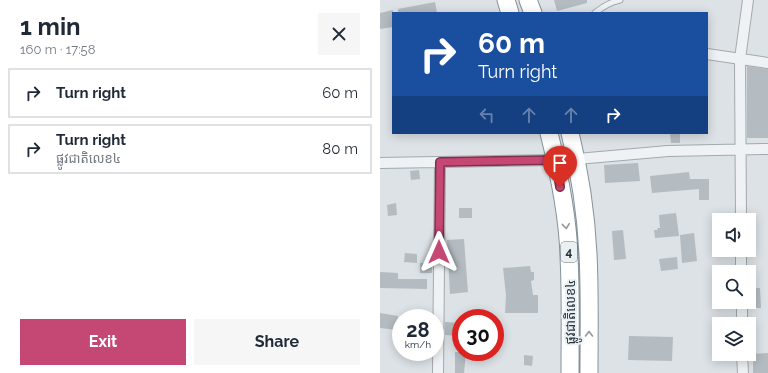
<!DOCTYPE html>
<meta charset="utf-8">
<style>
:root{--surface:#fff;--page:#f6f6f7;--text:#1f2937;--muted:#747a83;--line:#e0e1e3;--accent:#c54773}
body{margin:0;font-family:Raleway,"Noto Sans Khmer",sans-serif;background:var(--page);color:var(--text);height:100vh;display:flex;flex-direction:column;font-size:15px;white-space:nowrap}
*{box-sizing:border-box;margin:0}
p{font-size:13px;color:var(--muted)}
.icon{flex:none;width:22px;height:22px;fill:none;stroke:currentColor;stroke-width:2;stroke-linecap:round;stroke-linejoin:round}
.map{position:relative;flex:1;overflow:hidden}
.sheet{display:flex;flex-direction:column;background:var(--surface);width:380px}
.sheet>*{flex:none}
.guide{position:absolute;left:12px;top:12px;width:316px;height:122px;border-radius:0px;box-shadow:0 2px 10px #0003;background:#1a4fa0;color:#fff;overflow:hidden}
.tools{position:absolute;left:332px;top:213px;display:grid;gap:8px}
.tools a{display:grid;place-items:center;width:44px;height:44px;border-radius:0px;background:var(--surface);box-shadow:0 2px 10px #0003;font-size:20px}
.speed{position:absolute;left:12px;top:309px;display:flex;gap:8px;font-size:20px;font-weight:700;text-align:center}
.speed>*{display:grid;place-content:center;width:52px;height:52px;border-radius:50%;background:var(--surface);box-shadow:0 2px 10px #0003;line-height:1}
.speed small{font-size:10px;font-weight:400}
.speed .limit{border:6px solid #d22;background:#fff;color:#111}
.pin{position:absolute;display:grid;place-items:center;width:34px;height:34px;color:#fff;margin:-41px -17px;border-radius:50% 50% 50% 0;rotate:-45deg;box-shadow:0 0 4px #0007}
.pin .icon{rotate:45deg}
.me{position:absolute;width:44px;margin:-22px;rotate:0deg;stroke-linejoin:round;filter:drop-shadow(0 0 3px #0008)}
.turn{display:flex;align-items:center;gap:14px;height:84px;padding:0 20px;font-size:18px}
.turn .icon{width:52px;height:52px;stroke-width:2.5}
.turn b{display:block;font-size:28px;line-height:34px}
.lanes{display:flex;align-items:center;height:38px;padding:0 20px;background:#0003;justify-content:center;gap:20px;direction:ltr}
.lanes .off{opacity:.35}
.round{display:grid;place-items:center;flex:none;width:42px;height:42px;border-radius:0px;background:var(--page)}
.headline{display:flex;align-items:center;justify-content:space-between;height:68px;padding:0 20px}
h1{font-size:24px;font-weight:700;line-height:30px}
.action{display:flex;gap:8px;margin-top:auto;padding:8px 20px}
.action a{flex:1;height:46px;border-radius:0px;background:var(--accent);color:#fff;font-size:16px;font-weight:700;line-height:46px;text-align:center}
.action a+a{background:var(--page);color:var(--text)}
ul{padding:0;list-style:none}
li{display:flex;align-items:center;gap:12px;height:50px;margin:0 8px 6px;padding:0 12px;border:2px solid var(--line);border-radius:0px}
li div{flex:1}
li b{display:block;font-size:15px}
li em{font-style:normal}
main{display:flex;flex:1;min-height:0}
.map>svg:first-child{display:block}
.building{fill:#b4bcc2}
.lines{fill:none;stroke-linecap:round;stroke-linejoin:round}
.service-casing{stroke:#a2aaaf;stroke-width:7}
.minor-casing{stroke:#a2aaaf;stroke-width:12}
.trunk-casing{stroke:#85929b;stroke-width:19}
.service{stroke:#eff2f4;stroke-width:5}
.minor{stroke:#eff2f4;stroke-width:10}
.trunk{stroke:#fff;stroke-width:17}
.oneway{stroke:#93989d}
.route-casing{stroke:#802e4b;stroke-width:10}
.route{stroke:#c54773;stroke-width:7}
.labels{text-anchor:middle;stroke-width:4;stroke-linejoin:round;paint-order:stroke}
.shield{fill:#ebf0f3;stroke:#626b72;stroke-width:1}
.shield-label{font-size:12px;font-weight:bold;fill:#27323b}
.street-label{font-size:13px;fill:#27323b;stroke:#ebf0f3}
</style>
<main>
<section class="sheet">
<div class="headline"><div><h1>1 min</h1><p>160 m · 17:58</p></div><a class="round"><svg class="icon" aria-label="close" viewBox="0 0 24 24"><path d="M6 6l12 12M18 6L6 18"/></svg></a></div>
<ul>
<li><svg class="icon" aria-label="right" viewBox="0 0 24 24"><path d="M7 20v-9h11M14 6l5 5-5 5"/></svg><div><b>Turn right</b></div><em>60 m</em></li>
<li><svg class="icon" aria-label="right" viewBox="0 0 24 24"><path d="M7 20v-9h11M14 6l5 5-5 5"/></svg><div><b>Turn right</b><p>ផ្លូវជាតិលេខ៤</p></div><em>80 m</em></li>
</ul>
<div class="action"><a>Exit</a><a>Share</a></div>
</section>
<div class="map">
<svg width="388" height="373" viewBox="0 0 388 373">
<rect width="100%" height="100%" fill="#dce2e6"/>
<path class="building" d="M174 0H207V3L177 11Z
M55 2 57 13H18V9Z
M13 10V27L0 29V13Z
M367 66 388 69V138H367Z
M290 133H300V143H291Z
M258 163 260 181 225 183 224 165Z
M39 170 40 179 31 180 30 171Z
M309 172 310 179H329V200H319V189L272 193 270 176Z
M16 203 17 215 8 216 7 205Z
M79 208H92V218H79Z
M296 213 299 236 275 238 274 230H278L277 228H280L279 215Z
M243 230 246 259 234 260 232 231Z
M314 233 317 261 302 263 300 235Z
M84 239 88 292 70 294 67 240Z
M25 253 37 254V263L24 262Z
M297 257 298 269 281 271 279 259Z
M40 263H52V273H40Z
M150 266 151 272H154V280L151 281 153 295H158V313H125L126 295 123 268Z
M0 272 18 273V279H47V289L0 288Z
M369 288H380L381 308H369Z
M0 313 18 316 16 330 0 328Z
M65 322 81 323V336L65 335Z
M249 336 293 337 292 361 248 360Z
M75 352H86L84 373H75Z
M388 353V373H373V354Z
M144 355 153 356 152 366 144 365Z"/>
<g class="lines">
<g class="service-casing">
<path id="service" d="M215 13C222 7 231 2 240 0"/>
</g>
<g class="minor-casing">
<path id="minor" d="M327 54 388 63
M197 159 288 151 388 149
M0 163 176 160
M361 220 360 59 368 0
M361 250V272
M362 302V324
M362 354 363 373
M58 373 60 162"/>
</g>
<g class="trunk-casing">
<path id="trunk" d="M126 0 130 13
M148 0 153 13
M169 133C179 173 188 215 189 257 191 295 190 334 190 373
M190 133C200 173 206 213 208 254 210 293 209 333 209 373"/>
</g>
<use href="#service" class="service"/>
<use href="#minor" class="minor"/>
<use href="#trunk" class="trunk"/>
</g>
<defs><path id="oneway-chevron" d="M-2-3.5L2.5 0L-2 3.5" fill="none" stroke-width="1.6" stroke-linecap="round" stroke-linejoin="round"/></defs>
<g class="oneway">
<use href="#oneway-chevron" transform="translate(186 226) rotate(84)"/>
<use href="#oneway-chevron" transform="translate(209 334) rotate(-90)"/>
</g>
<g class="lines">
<g class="route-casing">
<path id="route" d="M59 252 60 162 176 160 180 187"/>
</g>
<use href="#route" class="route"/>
</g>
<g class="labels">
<rect class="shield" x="181" y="242" width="16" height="20" rx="3"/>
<g class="shield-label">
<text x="189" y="256">4</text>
</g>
<g class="street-label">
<text transform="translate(190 312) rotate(-90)" y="5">ផ្លូវជាតិលេខ៤</text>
</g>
</g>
</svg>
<div class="tools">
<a><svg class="icon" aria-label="sound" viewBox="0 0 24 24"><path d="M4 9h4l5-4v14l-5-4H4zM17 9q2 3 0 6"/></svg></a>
<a><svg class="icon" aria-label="search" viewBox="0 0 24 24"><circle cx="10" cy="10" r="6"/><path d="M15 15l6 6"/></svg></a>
<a><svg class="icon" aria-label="layers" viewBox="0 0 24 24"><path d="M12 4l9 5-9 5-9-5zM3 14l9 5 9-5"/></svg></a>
</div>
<div class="speed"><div>28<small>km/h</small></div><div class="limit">30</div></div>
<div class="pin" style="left:180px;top:187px;background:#d93025"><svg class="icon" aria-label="arrive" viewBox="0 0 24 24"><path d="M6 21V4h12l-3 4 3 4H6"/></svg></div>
<svg class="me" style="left:59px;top:252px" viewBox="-20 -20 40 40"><path d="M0-17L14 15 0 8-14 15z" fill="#c54773" stroke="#fff" stroke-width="4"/></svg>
<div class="guide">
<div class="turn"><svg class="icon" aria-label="right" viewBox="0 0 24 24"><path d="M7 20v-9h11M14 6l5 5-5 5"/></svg><div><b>60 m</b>Turn right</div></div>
<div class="lanes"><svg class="icon off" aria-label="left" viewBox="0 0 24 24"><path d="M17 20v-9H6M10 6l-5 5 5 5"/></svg><svg class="icon off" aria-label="ahead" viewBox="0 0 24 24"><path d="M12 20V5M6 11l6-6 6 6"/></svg><svg class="icon off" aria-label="ahead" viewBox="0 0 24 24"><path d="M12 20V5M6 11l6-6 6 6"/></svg><svg class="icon" aria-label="right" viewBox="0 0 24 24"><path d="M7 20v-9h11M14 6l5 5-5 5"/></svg></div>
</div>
</div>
</main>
